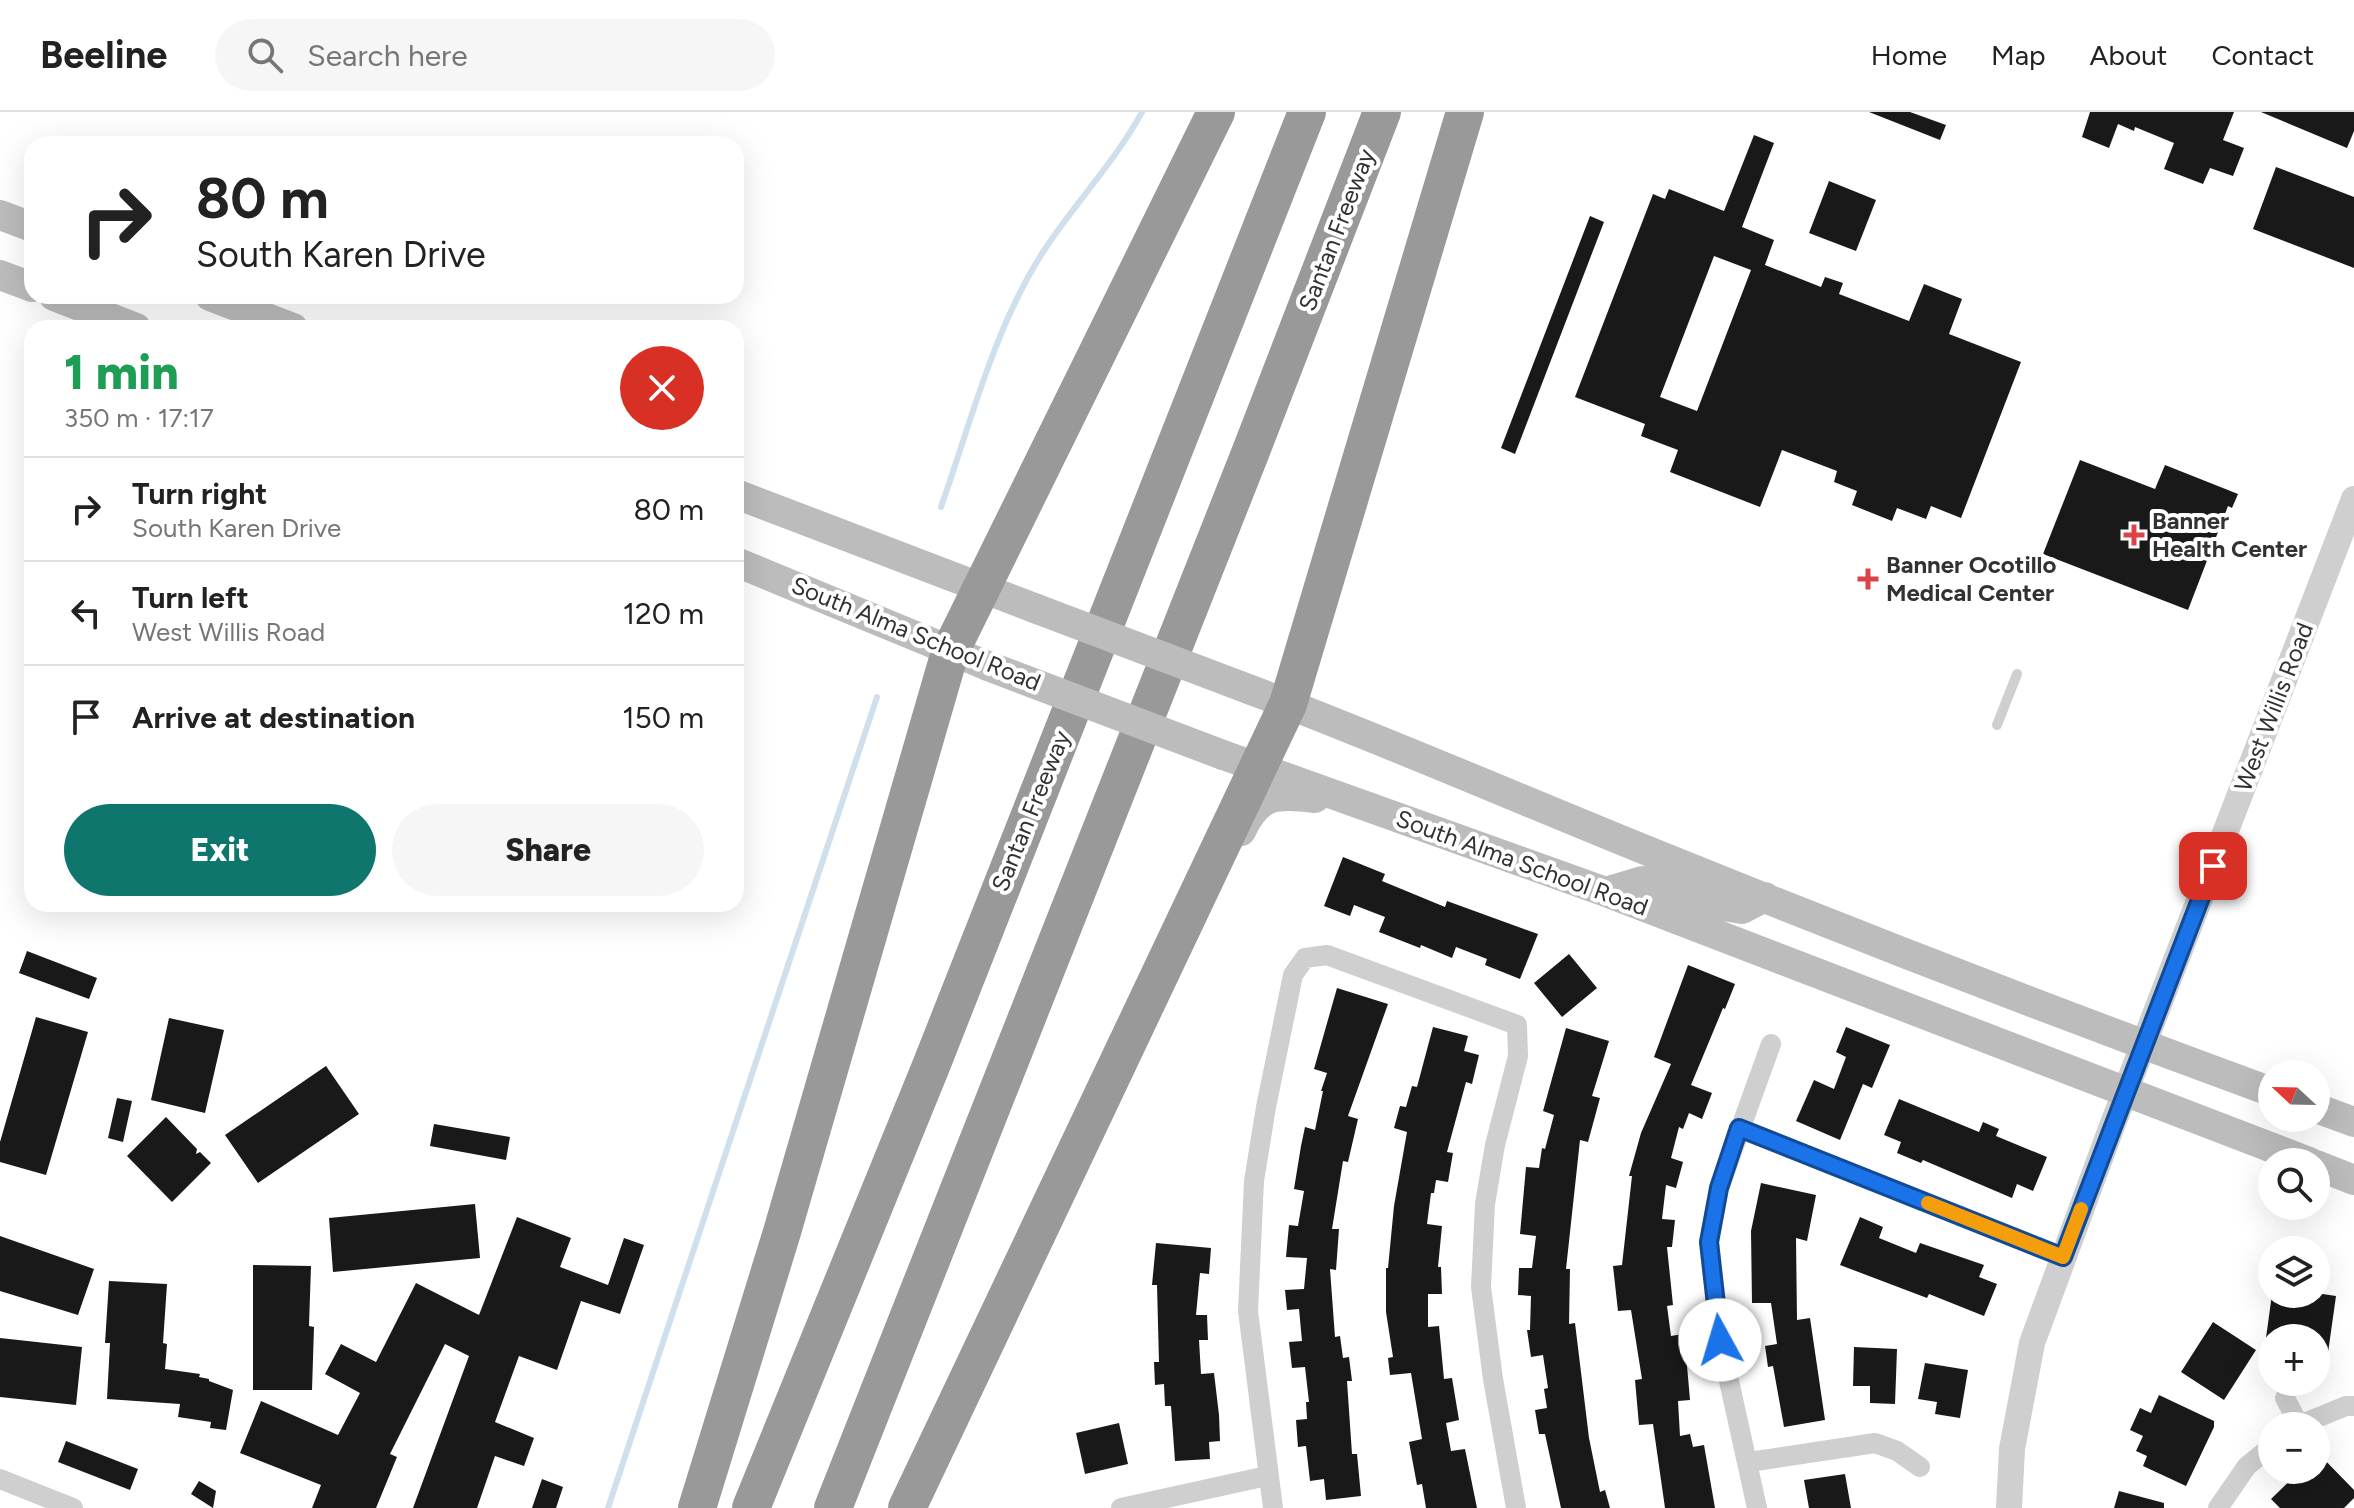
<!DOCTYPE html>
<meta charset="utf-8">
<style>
:root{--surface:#fff;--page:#f6f6f6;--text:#222;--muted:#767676;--line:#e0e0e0;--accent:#0f766e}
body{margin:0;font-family:Figtree,sans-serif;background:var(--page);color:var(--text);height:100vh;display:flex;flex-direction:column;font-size:30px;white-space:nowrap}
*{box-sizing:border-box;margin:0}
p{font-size:26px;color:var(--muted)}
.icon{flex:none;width:44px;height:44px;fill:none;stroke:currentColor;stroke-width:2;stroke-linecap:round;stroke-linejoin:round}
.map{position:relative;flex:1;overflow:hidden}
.details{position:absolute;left:24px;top:208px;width:720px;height:592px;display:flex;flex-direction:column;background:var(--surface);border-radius:24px;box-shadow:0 8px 32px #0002}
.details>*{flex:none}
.banner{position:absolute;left:24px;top:24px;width:720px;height:168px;border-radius:24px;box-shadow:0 8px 32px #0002;background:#fff;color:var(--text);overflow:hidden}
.needle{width:52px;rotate:292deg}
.tools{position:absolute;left:2258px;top:948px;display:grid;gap:16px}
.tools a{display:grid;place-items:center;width:72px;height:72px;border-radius:50%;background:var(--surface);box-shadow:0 8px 32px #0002;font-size:40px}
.pin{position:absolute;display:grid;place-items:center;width:68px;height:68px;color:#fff;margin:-34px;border-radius:16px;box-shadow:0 4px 12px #0006}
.me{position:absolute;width:88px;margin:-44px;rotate:354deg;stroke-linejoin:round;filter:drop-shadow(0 0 6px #0008)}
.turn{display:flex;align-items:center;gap:28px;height:168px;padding:0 40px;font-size:36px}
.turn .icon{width:104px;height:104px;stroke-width:2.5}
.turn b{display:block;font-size:56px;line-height:68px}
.round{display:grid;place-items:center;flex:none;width:84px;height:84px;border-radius:42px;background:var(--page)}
.headline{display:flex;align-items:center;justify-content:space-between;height:136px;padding:0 40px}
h1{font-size:48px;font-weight:800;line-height:60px;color:#1e9e55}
.button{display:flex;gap:16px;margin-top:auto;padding:16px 40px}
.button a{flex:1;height:92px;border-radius:48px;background:var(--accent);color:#fff;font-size:32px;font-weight:800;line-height:92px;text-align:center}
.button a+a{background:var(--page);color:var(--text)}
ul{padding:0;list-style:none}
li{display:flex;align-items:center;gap:24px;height:104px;padding:0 40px;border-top:2px solid var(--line)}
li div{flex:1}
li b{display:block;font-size:30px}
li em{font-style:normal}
header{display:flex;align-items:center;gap:48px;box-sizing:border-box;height:112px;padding:0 40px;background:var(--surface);border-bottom:2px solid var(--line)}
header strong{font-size:38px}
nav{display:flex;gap:44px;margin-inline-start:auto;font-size:28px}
.search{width:560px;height:72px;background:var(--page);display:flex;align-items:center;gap:20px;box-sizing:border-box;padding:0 28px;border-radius:44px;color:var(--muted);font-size:30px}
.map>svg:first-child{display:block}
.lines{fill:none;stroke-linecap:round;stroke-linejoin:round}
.stream{stroke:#d0dfec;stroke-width:6}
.building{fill:#191919;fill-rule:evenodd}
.service{stroke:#cfcfcf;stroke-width:10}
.minor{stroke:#cfcfcf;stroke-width:20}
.tertiary{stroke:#cfcfcf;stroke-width:26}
.secondary{stroke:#bcbcbc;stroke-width:30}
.motorway{stroke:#999;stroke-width:38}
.secondary-bridge{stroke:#bcbcbc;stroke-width:30}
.route-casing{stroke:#114b97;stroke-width:20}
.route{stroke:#1a73e8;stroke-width:14}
.slow{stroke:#f59e0b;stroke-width:14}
.poi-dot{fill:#db4346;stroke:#fff;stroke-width:3}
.labels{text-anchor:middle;stroke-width:8;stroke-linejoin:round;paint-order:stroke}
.street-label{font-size:24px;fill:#323232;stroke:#fff}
.poi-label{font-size:24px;font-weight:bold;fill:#323232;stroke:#fff;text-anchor:start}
</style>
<header>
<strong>Beeline</strong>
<div class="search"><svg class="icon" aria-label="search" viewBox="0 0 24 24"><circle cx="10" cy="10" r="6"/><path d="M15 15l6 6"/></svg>Search here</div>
<nav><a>Home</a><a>Map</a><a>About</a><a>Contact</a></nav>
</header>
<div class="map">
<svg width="2354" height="1396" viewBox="0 0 2354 1396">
<rect width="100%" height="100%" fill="#fff"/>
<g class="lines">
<path class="stream" d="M941 395C971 310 994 216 1043 140 1074 92 1115 50 1142 0
M608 1396C700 1126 787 855 877 585"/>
</g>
<path class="building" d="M1869 0H1910L1946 13 1940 28Z
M2090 0H2234L2223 28 2244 36 2233 64 2210 56 2203 72 2164 57 2174 31 2135 15 2134 19 2118 12 2109 36 2082 25Z
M2261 0H2354V19L2347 36Z
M1754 23 1774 31 1742 115 1774 128 1765 153 1821 175 1825 165 1843 171 1839 182 1909 209 1924 172 1962 187 1949 222 2021 250 1961 406 1931 394 1926 407 1897 396 1892 409 1852 393 1857 379 1834 370 1837 359 1782 338 1760 395 1670 360 1678 338 1641 324 1645 312 1575 285 1653 82 1665 87 1669 77 1724 99ZM1714 144 1751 158 1697 299 1660 285Z
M2276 55 2354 85V156L2253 117Z
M1829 69 1876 88 1856 139 1809 121Z
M1590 104 1604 110 1515 342 1501 336Z
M2080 348 2155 377 2165 353 2238 382 2232 396 2228 394 2188 498 2043 442Z
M1343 745 1385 762 1382 769 1445 795 1447 789 1538 822 1520 867 1485 853 1487 847 1456 835 1452 846 1421 833 1420 836 1379 820 1385 805 1354 793 1350 804 1324 794Z
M27 839 97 866 89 887 19 861Z
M1569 842 1597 876 1562 905 1534 871Z
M1688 853 1735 872 1725 897 1723 896 1691 973 1712 981 1702 1007 1689 1001 1683 1017 1679 1015 1671 1046 1683 1050 1676 1076 1666 1073 1662 1107 1675 1108 1672 1135H1667L1673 1193 1667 1194 1671 1224 1683 1222 1686 1242 1690 1288 1678 1289 1680 1324 1690 1322 1693 1335 1704 1333 1715 1396H1665L1653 1312 1639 1313 1635 1268 1642 1267 1631 1198 1618 1199 1613 1154 1622 1153 1632 1064H1629L1641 1021 1671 952 1654 945Z
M1337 876 1388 892 1348 1004 1358 1007 1348 1050 1343 1049 1332 1117H1339L1336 1158 1330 1157 1335 1225 1340 1224 1343 1246 1349 1245 1352 1269H1347L1352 1342H1357L1361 1384 1326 1388 1324 1367 1310 1369 1306 1334 1298 1335 1296 1308 1307 1307 1306 1290H1309L1305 1255 1292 1256 1289 1230 1302 1229 1299 1197 1287 1198 1285 1178 1304 1177 1307 1146 1286 1145 1289 1113 1298 1114 1304 1079 1294 1077 1301 1034 1305 1015 1315 1018 1323 979H1321L1327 961 1314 957Z
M36 905 88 920 46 1063 0 1050V1030Z
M169 906 224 918 205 1001 151 988Z
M1433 915 1468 924 1464 939 1479 943 1472 972 1466 970 1447 1040 1453 1041 1448 1070 1436 1068 1434 1081H1431L1427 1112 1442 1114 1438 1155H1441L1442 1182H1428V1215L1439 1214 1444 1267 1452 1266 1459 1308 1446 1311 1451 1339 1465 1337 1477 1396H1426L1422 1372 1417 1373 1409 1330 1422 1327 1411 1261 1390 1263 1388 1246 1393 1245 1386 1200V1156H1388L1394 1094 1407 1020 1394 1016 1400 994 1406 995 1412 974 1417 975Z
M1846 915 1890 933 1872 976 1863 972 1840 1028 1796 1009 1814 968 1834 977 1846 945 1836 940Z
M1566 916 1609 929 1592 984 1600 986 1588 1030 1580 1028 1566 1157H1570L1569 1212 1575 1211 1589 1326 1600 1380 1605 1378 1610 1396H1561L1545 1322H1539L1535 1298 1547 1296 1544 1277 1548 1276 1543 1243 1531 1245 1527 1218H1530L1531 1184 1518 1183 1519 1156H1532L1536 1124 1520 1122 1526 1055 1539 1056 1542 1036 1545 1037 1554 1003 1543 999Z
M326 954 359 1002 258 1071 225 1023Z
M117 986 132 989 123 1030 108 1026Z
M1899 987 1979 1020 1983 1010 1999 1017 1996 1024 2047 1045 2033 1079 2017 1072 2012 1086 1923 1048 1921 1051 1897 1041 1901 1030 1884 1023Z
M166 1005 197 1037 196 1042 200 1040 211 1051 172 1090 127 1044Z
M434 1012 510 1025 506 1048 430 1034Z
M1761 1071 1816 1083 1807 1129 1796 1126 1797 1208 1810 1206 1825 1308 1784 1315 1773 1254 1768 1255 1765 1234 1777 1232 1771 1191H1752L1751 1119Z
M475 1092 480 1146 333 1160 329 1106Z
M517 1105 571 1126 560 1155 608 1173 624 1126 644 1133 620 1202 581 1189 557 1258 519 1244 495 1310 534 1326 524 1354 495 1344 477 1396H413L469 1244 445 1232 390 1342 397 1345 376 1396H312L321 1373 240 1341 261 1289 338 1323 360 1281 325 1262 341 1232 376 1250 416 1171 479 1203Z
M1860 1105 1883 1115 1879 1126 1916 1141 1920 1131 1984 1153 1979 1165 1997 1172 1984 1204 1929 1182 1927 1186 1840 1153Z
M0 1124 94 1157 78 1203 0 1179Z
M1156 1131 1211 1136 1209 1162 1200 1161 1196 1203H1207L1208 1228H1199L1201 1262 1214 1261 1219 1303 1220 1329 1209 1330 1210 1347 1175 1349 1171 1294H1165L1164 1272 1155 1273 1154 1250H1159L1157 1173H1152Z
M253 1153 311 1154 309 1214 314 1215 312 1278H253Z
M109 1169 167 1172 163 1231 167 1232 165 1257 200 1262 199 1265 209 1267V1269L233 1278 226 1318 210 1316 211 1310 178 1305 180 1292 107 1287 110 1231H105Z
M2316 1181 2336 1184 2325 1262H2316V1226H2266L2272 1182Z
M2213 1210 2256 1238 2224 1288 2181 1260Z
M0 1226 82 1235 76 1293 0 1285Z
M1854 1235 1897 1237 1895 1292 1870 1291V1274H1853Z
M1925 1251 1968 1258 1960 1306 1935 1302 1937 1290 1918 1287Z
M2159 1283 2214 1309V1315L2186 1374 2143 1354 2147 1344 2136 1339 2143 1324 2130 1318 2140 1296 2151 1301Z
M1119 1311 1128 1352 1085 1362 1076 1321Z
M66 1329 138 1357 130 1378 58 1350Z
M2316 1339 2354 1378V1386L2344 1396H2280L2271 1387 2301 1358H2316Z
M1845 1362 1851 1396H1809L1804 1368Z
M542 1367 563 1375 556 1396H532Z
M199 1369 216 1379 213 1396 191 1382Z
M2119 1379 2164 1391V1396H2114Z"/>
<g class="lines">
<path class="service" d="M1997 613 2017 562"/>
<path class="minor" d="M1739 1016 2063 1145
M2285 1286 2299 1313
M2297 1314 2346 1294H2354
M1749 1350 1875 1331 1897 1339 1920 1355
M0 1367 73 1396
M1121 1396 1267 1364
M1273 1396 1248 1199 1254 1069 1266 995 1293 863 1305 846 1327 843 1517 913 1518 944 1495 1033 1485 1092 1481 1175 1493 1267 1516 1396
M1757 1396 1720 1228 1709 1130 1719 1076 1771 932
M2218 1396 2247 1354 2272 1334"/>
<path class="tertiary" d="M2009 1396 2012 1337 2032 1231 2112 1014 2354 387"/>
<path class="secondary" d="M0 103 32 115
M0 163 32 175
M54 184 136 216
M210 184 293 216
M736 382 1037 497
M736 450 988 554
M1251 578C1400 634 1546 699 1695 758 1886 835 2078 909 2272 980
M1223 643 1606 780 2309 1050
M1241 719C1259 681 1276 681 1315 686
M1606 780 1643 769 1718 793 1742 797 1765 785
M2316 996 2354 1010
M2316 1053 2354 1068"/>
<path class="motorway" d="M697 1396 782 1120 950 540 1216 0
M751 1396 931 954 1307 0
M833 1396 1251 339 1382 0
M907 1396 1288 592 1465 0"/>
<path class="secondary-bridge" d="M1037 497 1251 578
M988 554 1223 643"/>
</g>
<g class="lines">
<g class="route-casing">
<path id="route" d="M1720 1228 1709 1130 1719 1076 1739 1016 2063 1145 2213 754"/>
</g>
<use href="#route" class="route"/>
<path class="slow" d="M1928 1091 2063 1145 2081 1097"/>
</g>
<g class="poi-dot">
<path d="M2130 411h8v8h8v8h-8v8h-8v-8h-8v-8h8z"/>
<path d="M1864 455h8v8h8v8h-8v8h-8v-8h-8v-8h8z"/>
</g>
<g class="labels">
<g class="street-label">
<text transform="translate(1337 118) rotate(-69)" y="8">Santan Freeway</text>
<text transform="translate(916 522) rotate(22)" y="8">South Alma School Road</text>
<text transform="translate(2274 595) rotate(-69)" y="8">West Willis Road</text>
<text transform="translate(1031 699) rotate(-68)" y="8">Santan Freeway</text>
<text transform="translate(1522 751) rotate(20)" y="8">South Alma School Road</text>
</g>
<g class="poi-label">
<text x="2152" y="417">Banner<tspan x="2152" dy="28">Health Center</tspan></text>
<text x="1886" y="461">Banner Ocotillo<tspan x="1886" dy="28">Medical Center</tspan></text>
</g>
</g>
</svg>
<div class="tools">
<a><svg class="needle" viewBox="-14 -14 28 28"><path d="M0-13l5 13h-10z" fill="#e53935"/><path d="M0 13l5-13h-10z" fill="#767676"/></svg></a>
<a><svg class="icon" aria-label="search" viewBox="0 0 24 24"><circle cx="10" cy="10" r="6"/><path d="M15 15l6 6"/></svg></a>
<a><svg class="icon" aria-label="layers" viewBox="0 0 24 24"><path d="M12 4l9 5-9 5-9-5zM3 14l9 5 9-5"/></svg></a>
<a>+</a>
<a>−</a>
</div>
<div class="pin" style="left:2213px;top:754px;background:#d93025"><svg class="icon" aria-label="arrive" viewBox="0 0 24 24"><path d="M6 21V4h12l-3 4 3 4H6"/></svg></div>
<svg class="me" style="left:1720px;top:1228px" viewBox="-20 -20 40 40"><circle r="19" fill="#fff"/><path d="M0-13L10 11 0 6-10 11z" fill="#1a73e8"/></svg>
<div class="banner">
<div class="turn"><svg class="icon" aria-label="right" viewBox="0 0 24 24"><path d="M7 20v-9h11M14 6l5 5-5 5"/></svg><div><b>80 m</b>South Karen Drive</div></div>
</div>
<section class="details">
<div class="headline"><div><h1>1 min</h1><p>350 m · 17:17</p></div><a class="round" style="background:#d93025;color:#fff"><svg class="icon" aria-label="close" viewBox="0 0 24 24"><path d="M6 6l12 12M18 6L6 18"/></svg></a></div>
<ul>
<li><svg class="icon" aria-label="right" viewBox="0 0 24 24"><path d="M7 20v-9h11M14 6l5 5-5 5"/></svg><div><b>Turn right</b><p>South Karen Drive</p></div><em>80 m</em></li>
<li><svg class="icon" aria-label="left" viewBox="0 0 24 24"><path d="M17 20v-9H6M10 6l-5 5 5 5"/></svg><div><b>Turn left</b><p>West Willis Road</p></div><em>120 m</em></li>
<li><svg class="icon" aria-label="arrive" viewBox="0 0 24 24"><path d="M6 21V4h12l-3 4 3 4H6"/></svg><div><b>Arrive at destination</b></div><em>150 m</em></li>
</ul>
<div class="button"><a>Exit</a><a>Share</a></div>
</section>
</div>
